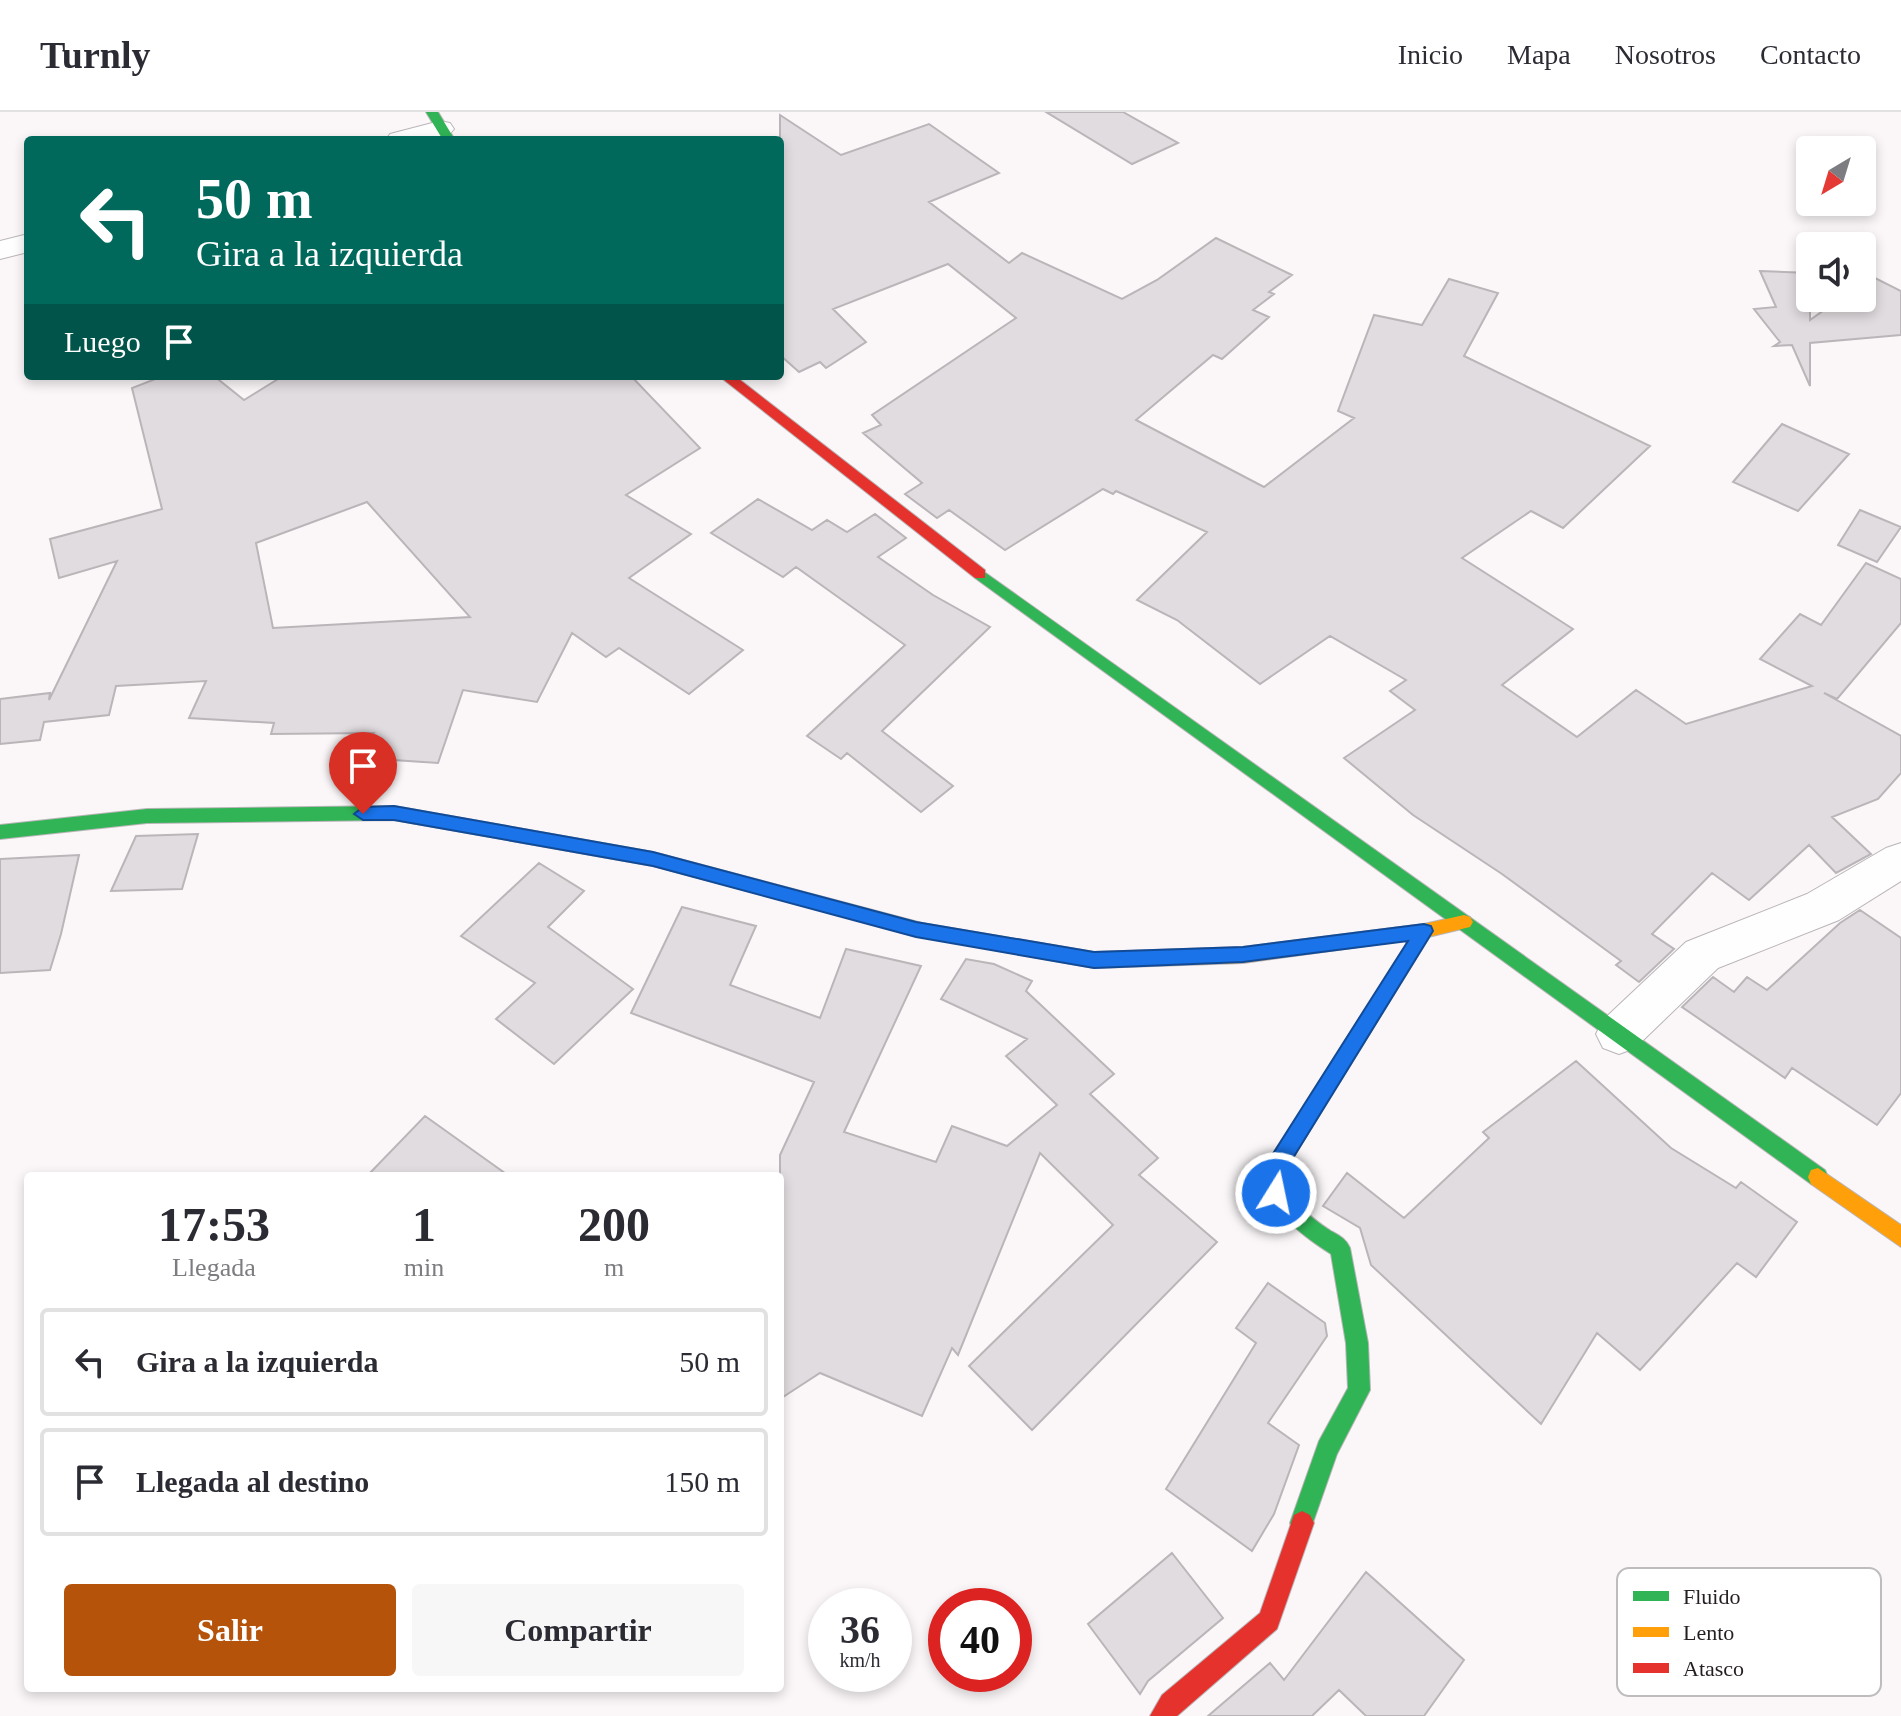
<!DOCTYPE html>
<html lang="es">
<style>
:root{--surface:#fff;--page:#f7f7f7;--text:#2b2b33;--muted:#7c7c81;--line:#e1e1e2;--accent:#b45309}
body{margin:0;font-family:Georgia,serif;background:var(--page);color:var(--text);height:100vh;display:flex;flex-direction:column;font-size:30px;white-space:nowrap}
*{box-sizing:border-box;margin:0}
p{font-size:26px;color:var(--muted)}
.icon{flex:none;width:44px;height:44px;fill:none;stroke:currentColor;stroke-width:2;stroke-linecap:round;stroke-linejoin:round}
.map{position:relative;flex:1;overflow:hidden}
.panel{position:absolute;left:24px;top:1060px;width:760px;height:520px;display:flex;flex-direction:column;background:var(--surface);border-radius:8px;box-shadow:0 4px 12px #0003}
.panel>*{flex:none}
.top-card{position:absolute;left:24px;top:24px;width:760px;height:244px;border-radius:8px;box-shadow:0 4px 12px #0003;background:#00695c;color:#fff;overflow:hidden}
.needle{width:52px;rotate:218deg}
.controls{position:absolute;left:1796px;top:24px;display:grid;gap:16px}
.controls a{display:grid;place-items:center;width:80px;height:80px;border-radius:8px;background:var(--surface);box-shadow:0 4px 12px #0003;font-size:40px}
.speed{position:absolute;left:808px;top:1476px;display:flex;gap:16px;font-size:40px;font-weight:700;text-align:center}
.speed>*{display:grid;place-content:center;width:104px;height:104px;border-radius:50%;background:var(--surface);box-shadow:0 4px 12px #0003;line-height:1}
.speed small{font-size:20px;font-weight:400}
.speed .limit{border:12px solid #d22;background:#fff;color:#111}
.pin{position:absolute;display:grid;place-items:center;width:68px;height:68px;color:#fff;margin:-82px -34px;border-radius:50% 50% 50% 0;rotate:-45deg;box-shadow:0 0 8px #0007}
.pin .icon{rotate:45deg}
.me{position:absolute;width:88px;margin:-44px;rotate:10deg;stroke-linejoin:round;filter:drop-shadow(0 0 6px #0008)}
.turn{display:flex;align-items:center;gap:28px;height:168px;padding:0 40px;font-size:36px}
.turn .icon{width:104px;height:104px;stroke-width:2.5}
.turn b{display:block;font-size:56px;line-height:68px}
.then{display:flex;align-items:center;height:76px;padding:0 40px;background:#0003;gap:16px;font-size:30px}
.eta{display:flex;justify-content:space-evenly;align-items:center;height:136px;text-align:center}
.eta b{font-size:48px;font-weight:800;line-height:56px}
.cta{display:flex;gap:16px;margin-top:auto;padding:16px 40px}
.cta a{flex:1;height:92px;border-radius:8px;background:var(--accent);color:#fff;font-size:32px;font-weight:800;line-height:92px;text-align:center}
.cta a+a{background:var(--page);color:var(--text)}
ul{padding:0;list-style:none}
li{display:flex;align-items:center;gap:24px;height:108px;margin:0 16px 12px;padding:0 24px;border:4px solid var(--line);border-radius:8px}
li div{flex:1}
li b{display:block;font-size:30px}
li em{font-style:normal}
header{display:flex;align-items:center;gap:48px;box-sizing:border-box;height:112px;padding:0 40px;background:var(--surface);border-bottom:2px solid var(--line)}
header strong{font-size:38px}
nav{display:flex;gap:44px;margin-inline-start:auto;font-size:28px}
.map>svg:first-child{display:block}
.building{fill:#e1dcdf;stroke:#bab5b8;stroke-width:2;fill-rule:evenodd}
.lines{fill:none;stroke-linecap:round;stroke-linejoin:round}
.street-casing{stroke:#bab5b8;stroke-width:2}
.fast-casing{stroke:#bab5b8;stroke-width:2}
.slow-casing{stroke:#bab5b8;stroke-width:2}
.jam-casing{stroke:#bab5b8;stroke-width:2}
.street{fill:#fefefe;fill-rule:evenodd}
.fast{fill:#30b455;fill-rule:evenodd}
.slow{fill:#ff9f0a;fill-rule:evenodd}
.jam{fill:#e5322d;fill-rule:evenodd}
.route{fill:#1a73e8;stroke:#114b97;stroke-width:2}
.key{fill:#fff;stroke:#bebcbd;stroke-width:2}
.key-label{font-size:22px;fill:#251e23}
</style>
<header>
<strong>Turnly</strong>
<nav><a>Inicio</a><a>Mapa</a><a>Nosotros</a><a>Contacto</a></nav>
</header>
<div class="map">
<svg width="1901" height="1604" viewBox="0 0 1901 1604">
<rect width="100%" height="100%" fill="#fbf7f9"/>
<path class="building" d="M1046 0H1123L1178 31 1132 52Z
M780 3 841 43 929 12 999 61 929 90 1009 151 1022 141 1122 187 1157 168 1216 126 1292 163 1269 180 1274 182 1253 198 1269 205 1222 247 1213 243 1136 308 1264 375 1354 306 1338 299 1374 203 1422 213 1449 167 1498 181 1464 244 1650 334 1563 416 1531 399 1462 446 1573 517 1502 573 1577 625 1636 578 1686 612 1812 574 1760 547 1800 502 1821 513 1866 451 1901 467V511L1837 587 1824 581 1901 624V661L1878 687 1832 705 1871 742 1836 761 1809 733 1749 788 1712 761 1652 822 1674 837 1639 870 1616 853 1621 849 1502 762 1413 703 1344 646 1415 598 1390 579 1406 568 1330 524 1260 572 1177 508 1137 488 1207 420 1116 379 1113 382 1103 377 1005 438 949 398 937 406 905 382 922 371 863 321 881 313 872 303 1016 206 948 152 833 197 866 230 826 256 820 250 799 260 780 243Z
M1760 159 1810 161V208L1841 186H1862V171L1871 164 1901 179V223L1810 231V274L1792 233 1774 234 1780 230 1754 197 1776 195Z
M163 264H214L244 288 283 264H631L700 336 626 383 691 422 629 466 743 538 689 582 619 536 606 545 572 521 537 590 463 578 438 651 364 646 374 621 271 622 274 611 189 606 206 569 116 574 109 603 44 610 40 628 0 632V587L50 581 49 588 117 449 59 466 50 427 162 397 132 276ZM367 390 470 505 273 516 256 431Z
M1782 312 1849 342 1798 399 1733 370Z
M758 387 812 418 827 408 847 420 875 402 906 426 878 445 933 483 990 515 882 619 953 674 921 700 847 641 841 647 807 624 905 533 796 455 783 465 711 421Z
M1860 398 1901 415 1877 450 1838 433Z
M198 722 182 777 111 779 136 724Z
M79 743 61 822 50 858 0 861V747Z
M539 751 584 779 548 815 633 877 554 952 496 907 535 871 461 824Z
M682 795 756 814 730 873 820 906 846 837 921 854 844 1020 936 1050 952 1014 1007 1034 1057 993 1006 944 1027 927 941 887 966 847 994 852 1032 869 1026 879 1114 962 1090 982 1158 1046 1139 1063 1217 1130 1032 1318 969 1254 1113 1113 1040 1041 958 1243 952 1236 922 1304 820 1261 780 1287V1043L814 970 631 901Z
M1860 798 1901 826V981L1877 1013 1792 956 1785 966 1682 895 1713 865 1734 880 1747 865 1767 878 1840 811Z
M1576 949 1671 1036 1736 1076 1741 1070 1797 1110 1756 1165 1737 1151 1640 1258 1597 1221 1541 1312 1371 1153 1360 1116 1323 1094 1347 1061 1404 1106 1489 1026 1483 1020Z
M425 1004 509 1064H367Z
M1268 1171 1325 1211 1327 1224 1268 1311 1299 1333 1274 1402 1252 1439 1166 1377 1256 1231 1236 1216Z
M1172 1441 1223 1506 1148 1569 1140 1582 1088 1512Z
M1366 1460 1464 1548 1424 1604H1366L1339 1578 1312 1604H1208L1270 1551 1284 1568Z"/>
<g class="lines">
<g class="street-casing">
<path id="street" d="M440 9 450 11 454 17C442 35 405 28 386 28L390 22Z
M28 122V140L0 147V129Z
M1901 731V769L1839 808 1718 856 1635 936 1619 942 1603 936 1596 922 1603 908 1686 830 1807 782 1886 736Z"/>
</g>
<g class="fast-casing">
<path id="fast" d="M426 0H438L455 28H443Z
M980 457 1825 1058 1828 1065 1825 1072 1818 1074 1811 1072 975 466V458Z
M394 694 653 740 922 811 928 813 931 818 928 823 922 825 653 754 394 708 147 711 0 727V713L147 697Z
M1424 812 1430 814 1433 819 1430 824 1285 1059C1291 1089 1306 1103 1331 1119 1340 1124 1346 1127 1350 1136L1368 1231 1370 1278 1337 1342 1310 1419 1302 1423 1294 1419 1290 1411 1319 1329 1348 1276 1346 1231 1331 1142C1295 1119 1273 1101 1265 1058L1418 814Z"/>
</g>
<g class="slow-casing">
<path id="slow" d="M1464 803 1470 805 1473 810 1470 815 1424 826 1243 851 1094 856 922 825 916 823 913 818 916 813 922 811 1094 840 1243 835 1424 812Z
M1818 1056 1901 1113V1135L1811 1072 1808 1065 1811 1058Z"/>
</g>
<g class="jam-casing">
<path id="jam" d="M719 264H735L985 458V466H975Z
M1302 1399 1310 1403 1314 1411 1277 1517 1177 1604H1150L1162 1583 1260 1501 1294 1403Z"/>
</g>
<use href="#street" class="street"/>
<use href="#fast" class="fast"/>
<use href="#slow" class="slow"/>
<use href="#jam" class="jam"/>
</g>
<path class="route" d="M394 694 653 740 916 810 1094 840 1243 835 1424 812 1431 814 1433 819 1285 1059 1287 1081 1284 1088 1276 1091 1269 1088C1264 1077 1263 1062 1267 1051L1408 829 1243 850 1094 856 916 825 653 754 394 708H363L354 702 363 695Z"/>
<rect x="1617" y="1456" width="264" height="128" rx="12" class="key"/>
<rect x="1633" y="1479" width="36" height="10" fill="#30b455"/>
<rect x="1633" y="1515" width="36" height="10" fill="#ff9f0a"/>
<rect x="1633" y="1551" width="36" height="10" fill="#e5322d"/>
<g class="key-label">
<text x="1683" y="1492">Fluido</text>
<text x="1683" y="1528">Lento</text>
<text x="1683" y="1564">Atasco</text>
</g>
</svg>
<div class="controls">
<a><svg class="needle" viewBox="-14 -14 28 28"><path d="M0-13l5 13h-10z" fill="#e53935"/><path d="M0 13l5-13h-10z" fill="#7c7c81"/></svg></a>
<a><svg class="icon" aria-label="sound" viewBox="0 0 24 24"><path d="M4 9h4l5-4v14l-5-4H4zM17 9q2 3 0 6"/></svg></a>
</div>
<div class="speed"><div>36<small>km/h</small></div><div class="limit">40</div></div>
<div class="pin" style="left:363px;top:702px;background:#d93025"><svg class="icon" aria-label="arrive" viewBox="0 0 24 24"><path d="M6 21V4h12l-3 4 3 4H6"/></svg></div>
<svg class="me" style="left:1276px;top:1081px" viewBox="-20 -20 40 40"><circle r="17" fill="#1a73e8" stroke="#fff" stroke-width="3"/><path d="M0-11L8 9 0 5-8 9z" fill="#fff"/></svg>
<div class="top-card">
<div class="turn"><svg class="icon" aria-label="left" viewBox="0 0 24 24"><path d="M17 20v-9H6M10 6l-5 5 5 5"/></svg><div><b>50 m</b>Gira a la izquierda</div></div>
<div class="then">Luego<svg class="icon" aria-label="arrive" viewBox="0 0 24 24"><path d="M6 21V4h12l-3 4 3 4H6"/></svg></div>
</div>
<section class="panel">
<div class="eta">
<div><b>17:53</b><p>Llegada</p></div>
<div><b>1</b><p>min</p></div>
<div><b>200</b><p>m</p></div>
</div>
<ul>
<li><svg class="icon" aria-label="left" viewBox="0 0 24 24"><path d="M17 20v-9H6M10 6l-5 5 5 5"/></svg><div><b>Gira a la izquierda</b></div><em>50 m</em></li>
<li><svg class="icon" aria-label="arrive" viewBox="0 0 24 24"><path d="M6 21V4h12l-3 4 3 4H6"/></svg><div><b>Llegada al destino</b></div><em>150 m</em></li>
</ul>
<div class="cta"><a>Salir</a><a>Compartir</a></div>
</section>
</div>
